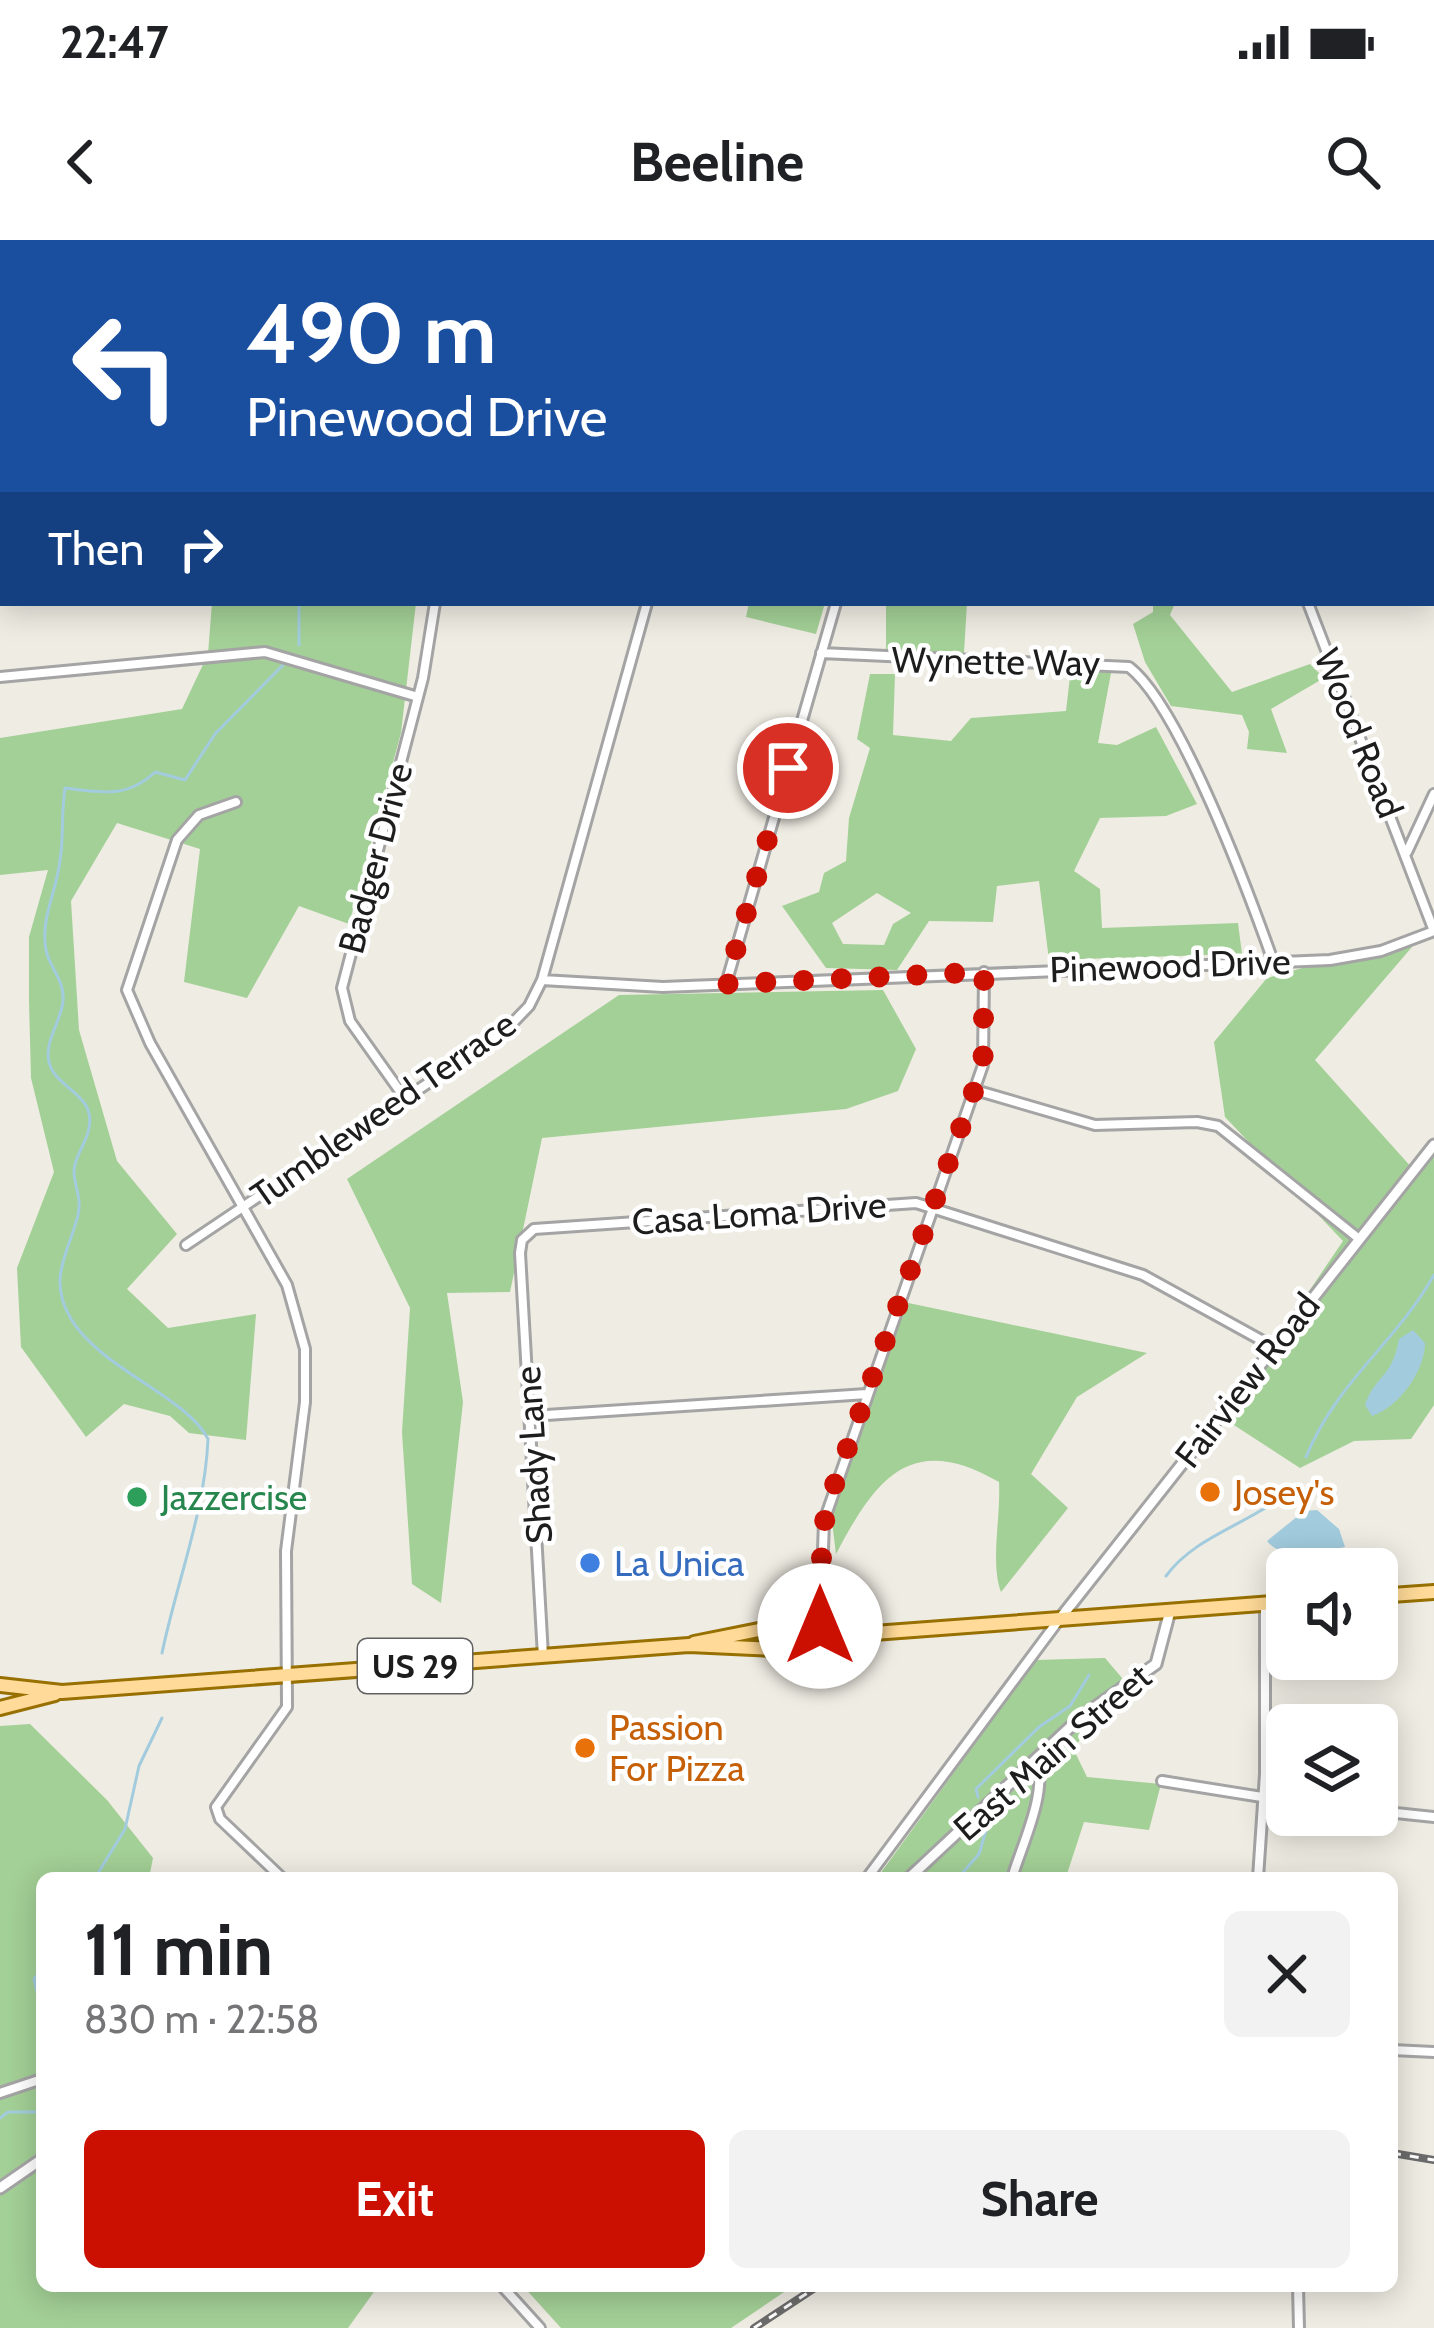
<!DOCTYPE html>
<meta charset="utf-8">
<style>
:root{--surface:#fff;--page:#f2f2f2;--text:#202124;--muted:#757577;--accent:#cb0f00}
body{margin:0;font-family:Cabin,sans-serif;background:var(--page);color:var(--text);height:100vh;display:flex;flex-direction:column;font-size:45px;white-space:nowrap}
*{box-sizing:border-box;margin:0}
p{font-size:39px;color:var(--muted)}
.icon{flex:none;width:66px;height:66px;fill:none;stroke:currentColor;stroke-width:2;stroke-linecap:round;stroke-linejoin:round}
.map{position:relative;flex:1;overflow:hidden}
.drawer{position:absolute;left:36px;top:1632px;width:1362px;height:420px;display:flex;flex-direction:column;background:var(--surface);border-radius:18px;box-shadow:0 6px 30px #0003}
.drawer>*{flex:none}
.banner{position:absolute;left:0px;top:0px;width:1434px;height:366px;box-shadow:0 6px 30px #0003;background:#1a4fa0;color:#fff;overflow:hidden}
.tools{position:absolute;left:1266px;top:1308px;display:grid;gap:24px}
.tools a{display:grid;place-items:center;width:132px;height:132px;border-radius:18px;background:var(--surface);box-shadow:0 6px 30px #0003;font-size:60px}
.pin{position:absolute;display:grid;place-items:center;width:102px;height:102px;color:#fff;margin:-51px;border:6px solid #fff;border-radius:50%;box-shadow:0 3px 12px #0007}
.me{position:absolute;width:132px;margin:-66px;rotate:0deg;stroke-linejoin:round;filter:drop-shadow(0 0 9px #0008)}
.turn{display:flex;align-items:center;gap:42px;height:252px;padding:0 48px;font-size:54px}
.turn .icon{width:156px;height:156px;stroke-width:2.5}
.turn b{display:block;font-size:84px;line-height:102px}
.then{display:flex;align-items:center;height:114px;padding:0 48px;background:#0003;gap:24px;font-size:45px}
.round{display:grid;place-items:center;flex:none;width:126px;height:126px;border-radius:18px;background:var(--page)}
.overview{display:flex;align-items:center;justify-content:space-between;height:204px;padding:0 48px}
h1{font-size:72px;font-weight:700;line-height:90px}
.button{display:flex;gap:24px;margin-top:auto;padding:24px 48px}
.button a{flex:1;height:138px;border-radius:18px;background:var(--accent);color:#fff;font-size:48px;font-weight:700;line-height:138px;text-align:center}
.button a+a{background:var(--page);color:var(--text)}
.status{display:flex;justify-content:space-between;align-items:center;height:84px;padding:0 60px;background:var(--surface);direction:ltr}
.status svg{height:33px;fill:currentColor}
header{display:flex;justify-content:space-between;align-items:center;height:156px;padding:0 48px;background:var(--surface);font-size:54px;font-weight:700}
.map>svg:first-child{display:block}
.forest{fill:#a3d096;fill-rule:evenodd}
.water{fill:#a2ccde}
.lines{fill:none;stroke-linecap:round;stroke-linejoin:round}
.stream{stroke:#a2ccde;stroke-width:3}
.minor-casing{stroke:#a4a4a4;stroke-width:14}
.tertiary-casing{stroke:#a4a4a4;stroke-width:15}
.primary-casing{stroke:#977000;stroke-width:18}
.minor{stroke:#fff;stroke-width:8}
.tertiary{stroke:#fff;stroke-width:9}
.primary{stroke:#ffda98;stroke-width:12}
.rail-casing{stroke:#6b6b6b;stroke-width:8}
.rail{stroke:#fff;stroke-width:3;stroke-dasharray:9;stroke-linecap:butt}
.route{stroke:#cb0f00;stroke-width:21;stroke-dasharray:0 37.8}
.food-dot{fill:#e8710a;stroke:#fff;stroke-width:4.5}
.leisure-dot{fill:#2e9e5b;stroke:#fff;stroke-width:4.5}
.shop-dot{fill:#3f7fe0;stroke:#fff;stroke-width:4.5}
.labels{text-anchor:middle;stroke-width:9;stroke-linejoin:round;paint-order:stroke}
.shield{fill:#fff;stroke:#616161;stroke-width:3}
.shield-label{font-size:33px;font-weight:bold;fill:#1d1d1d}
.street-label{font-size:36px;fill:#1d1d1d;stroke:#fff}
.food-label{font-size:36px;fill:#c56008;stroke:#fff;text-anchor:start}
.leisure-label{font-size:36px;fill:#27864d;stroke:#fff;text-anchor:start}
.shop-label{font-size:36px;fill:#366cbe;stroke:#fff;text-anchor:start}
</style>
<div class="status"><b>22:47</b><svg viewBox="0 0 49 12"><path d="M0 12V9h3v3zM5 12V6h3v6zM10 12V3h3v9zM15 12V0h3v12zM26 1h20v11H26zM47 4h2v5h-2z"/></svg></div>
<header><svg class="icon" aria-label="back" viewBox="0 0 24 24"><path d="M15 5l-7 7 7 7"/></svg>Beeline<svg class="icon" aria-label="search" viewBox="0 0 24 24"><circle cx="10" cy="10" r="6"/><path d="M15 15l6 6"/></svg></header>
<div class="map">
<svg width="1434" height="2088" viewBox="0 0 1434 2088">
<rect width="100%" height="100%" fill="#efece3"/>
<path class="forest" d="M0 0H580L582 3H3L0 340Z
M746 0H1434V141L1431 3Z
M212 363H416L401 493 349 684 299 666 247 758 184 742 200 609 117 583 71 661 79 790 117 921 177 994 127 1049 168 1088 256 1074 246 1200 189 1193 170 1176 124 1164 86 1197 21 1107 17 1028 54 932 31 838 29 761V697L48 630 0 635V498L182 469 208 414Z
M749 363H825L816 394 746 377Z
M886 363H967L964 413 886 411Z
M1153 363H1175L1170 375 1232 452 1310 424 1324 438 1271 469 1287 513 1247 509 1249 492 1242 475 1171 466 1145 422 1133 384 1153 372Z
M1071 428 1111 433 1098 503 1117 505 1156 487 1197 564 1166 576 1100 578 1074 631 1100 649 1102 688 1238 683 1242 714 1049 720 1039 641 997 646 993 682 929 681 897 730 826 728 782 666 819 652 824 633 846 621 849 578 870 508 857 499 870 434H895L893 495 951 501 971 478 1066 471ZM877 653 911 673 893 684 884 705 843 704 832 683Z
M1424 693 1315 820 1413 929 1434 906V1165L1411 1199 1354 1201 1300 1228 1223 1178 1343 1001 1225 877 1214 802 1267 738Z
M883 750 916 809 898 851 846 869 542 898 510 1052 447 1053 463 1162 441 1363 412 1344 402 1192 410 1068 347 939 619 755Z
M899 1061 1147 1113 1077 1157 1031 1234 1068 1268 1001 1352C990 1322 1001 1278 999 1242 911 1191 876 1238 836 1314L828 1249Z
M1105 1418 1128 1445 1073 1508 1087 1537 1161 1544 1149 1590 1084 1582 1066 1637 877 1638 1036 1420Z
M30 1484 107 1560 153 1618 149 1638H42V2046H401L376 2049 348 2088H0V1486Z
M523 2046H793L731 2088H561Z"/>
<path class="water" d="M1413 1090 1425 1103C1425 1131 1399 1167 1372 1176L1365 1165C1375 1135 1392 1139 1399 1099Z
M1317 1270 1339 1289 1345 1307C1320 1311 1285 1323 1267 1301L1304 1271Z"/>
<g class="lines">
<path class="stream" d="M332 3 333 0
M769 3 780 0
M299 405V363
M1306 1217C1337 1141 1395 1104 1434 1035
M1166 1336C1198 1292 1260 1282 1296 1244
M162 1413C177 1341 205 1272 208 1199 186 1156 102 1130 71 1079 47 1038 68 1015 78 975 82 957 74 947 74 931 74 917 87 902 89 888 96 853 55 849 49 822 44 801 61 782 63 761 65 740 49 727 46 710 40 678 57 651 60 620 64 597 61 573 65 548 101 553 128 558 155 532L185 540 215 494 283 425
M978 1557 976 1549 1039 1487 1070 1466 1089 1435
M95 1638 125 1589 139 1526 162 1478
M958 1638 979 1614 990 1577
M42 1730 34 1739 42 1773
M0 1878 8 1872H42"/>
<g class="minor-casing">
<path id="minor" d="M600 0 601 3
M629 3 634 0
M1431 246 1434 243
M1308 363 1434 691
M821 413 1129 427C1180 466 1250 656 1273 721
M0 437 265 412 418 457
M236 562 199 575 177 600 127 750 150 803 287 1045 305 1109V1162L286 1311 287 1467 216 1567 220 1579 282 1638
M1407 612 1434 554
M542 740 663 747 1330 720 1381 711 1434 691
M726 744 836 363
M975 850 1095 885 1197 882 1218 886 1358 998
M404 857 350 781 342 748 423 438 435 363
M186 1005 503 793 529 766 542 740 647 363
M531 1176 867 1154
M820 1397 824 1281 983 825 984 732
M543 1416 520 1013 522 1000 534 989 916 963 1143 1035 1272 1106
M1162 1541 1287 1561
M1377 1571 1434 1577
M867 1638 1061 1377
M1012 1638C1021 1607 1049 1550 1036 1520
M1258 1638 1265 1534V1364
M1392 1810 1434 1812
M0 1853 42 1839
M502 2046 540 2088
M1298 2046 1299 2088"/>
</g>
<g class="tertiary-casing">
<path id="tertiary" d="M1062 1376 1434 905
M909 1638 1081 1477 1156 1424 1170 1371
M0 1948 42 1919"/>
</g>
<g class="primary-casing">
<path id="primary" d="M1377 1356 1434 1352
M694 1403 789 1384 820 1397
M0 1445 62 1452 689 1405 794 1410 820 1397 1287 1362
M0 1468 55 1454"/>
</g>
<use href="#minor" class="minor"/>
<use href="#tertiary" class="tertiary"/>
<use href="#primary" class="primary"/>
<g class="rail-casing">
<path id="rail" d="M1392 1913 1434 1920
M754 2088 818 2046"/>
</g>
<use href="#rail" class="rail"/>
</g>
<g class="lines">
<path class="route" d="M788 528 726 744 984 732 983 825 828 1263 822 1295 820 1386"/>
</g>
<g class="food-dot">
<circle cx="1210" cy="1252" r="12"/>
<circle cx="585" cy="1508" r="12"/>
</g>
<circle class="leisure-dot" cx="137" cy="1257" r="12"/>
<circle class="shop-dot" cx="590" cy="1323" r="12"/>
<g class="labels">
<rect class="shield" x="358" y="1399" width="114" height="54" rx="9"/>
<g class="shield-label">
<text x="415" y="1438">US 29</text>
</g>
<g class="street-label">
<text transform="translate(996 421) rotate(1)" y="13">Wynette Way</text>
<text transform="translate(1359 493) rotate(68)" y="13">Wood Road</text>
<text transform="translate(375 618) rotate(-75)" y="13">Badger Drive</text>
<text transform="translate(1170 725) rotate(-2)" y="13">Pinewood Drive</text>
<text transform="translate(383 869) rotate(-35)" y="13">Tumbleweed Terrace</text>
<text transform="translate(759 973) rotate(-4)" y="13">Casa Loma Drive</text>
<text transform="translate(1247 1140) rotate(-52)" y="13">Fairview Road</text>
<text transform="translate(533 1215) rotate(-94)" y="13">Shady Lane</text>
<text transform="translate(1052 1512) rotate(-41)" y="13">East Main Street</text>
</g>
<g class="food-label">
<text x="1234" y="1265">Josey's</text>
<text x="609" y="1500">Passion<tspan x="609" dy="41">For Pizza</tspan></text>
</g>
<g class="leisure-label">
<text x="161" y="1270">Jazzercise</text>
</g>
<g class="shop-label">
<text x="614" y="1336">La Unica</text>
</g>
</g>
</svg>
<div class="tools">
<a><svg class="icon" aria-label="sound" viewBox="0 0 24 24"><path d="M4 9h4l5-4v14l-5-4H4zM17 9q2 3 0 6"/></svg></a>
<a><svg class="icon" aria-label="layers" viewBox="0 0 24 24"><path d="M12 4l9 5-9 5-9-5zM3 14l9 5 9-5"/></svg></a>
</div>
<div class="pin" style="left:788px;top:528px;background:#d93025"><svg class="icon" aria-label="arrive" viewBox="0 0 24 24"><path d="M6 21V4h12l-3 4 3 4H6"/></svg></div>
<svg class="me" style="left:820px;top:1386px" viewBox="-20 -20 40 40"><circle r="19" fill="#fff"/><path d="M0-13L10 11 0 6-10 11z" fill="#cb0f00"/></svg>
<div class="banner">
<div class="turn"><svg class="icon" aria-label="left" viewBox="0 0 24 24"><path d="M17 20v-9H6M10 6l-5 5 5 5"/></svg><div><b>490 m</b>Pinewood Drive</div></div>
<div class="then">Then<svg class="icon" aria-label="right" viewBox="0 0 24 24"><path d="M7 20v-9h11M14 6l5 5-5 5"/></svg></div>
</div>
<section class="drawer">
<div class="overview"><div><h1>11 min</h1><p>830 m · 22:58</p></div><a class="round"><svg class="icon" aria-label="close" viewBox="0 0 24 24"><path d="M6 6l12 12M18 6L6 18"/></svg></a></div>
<div class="button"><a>Exit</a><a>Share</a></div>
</section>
</div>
